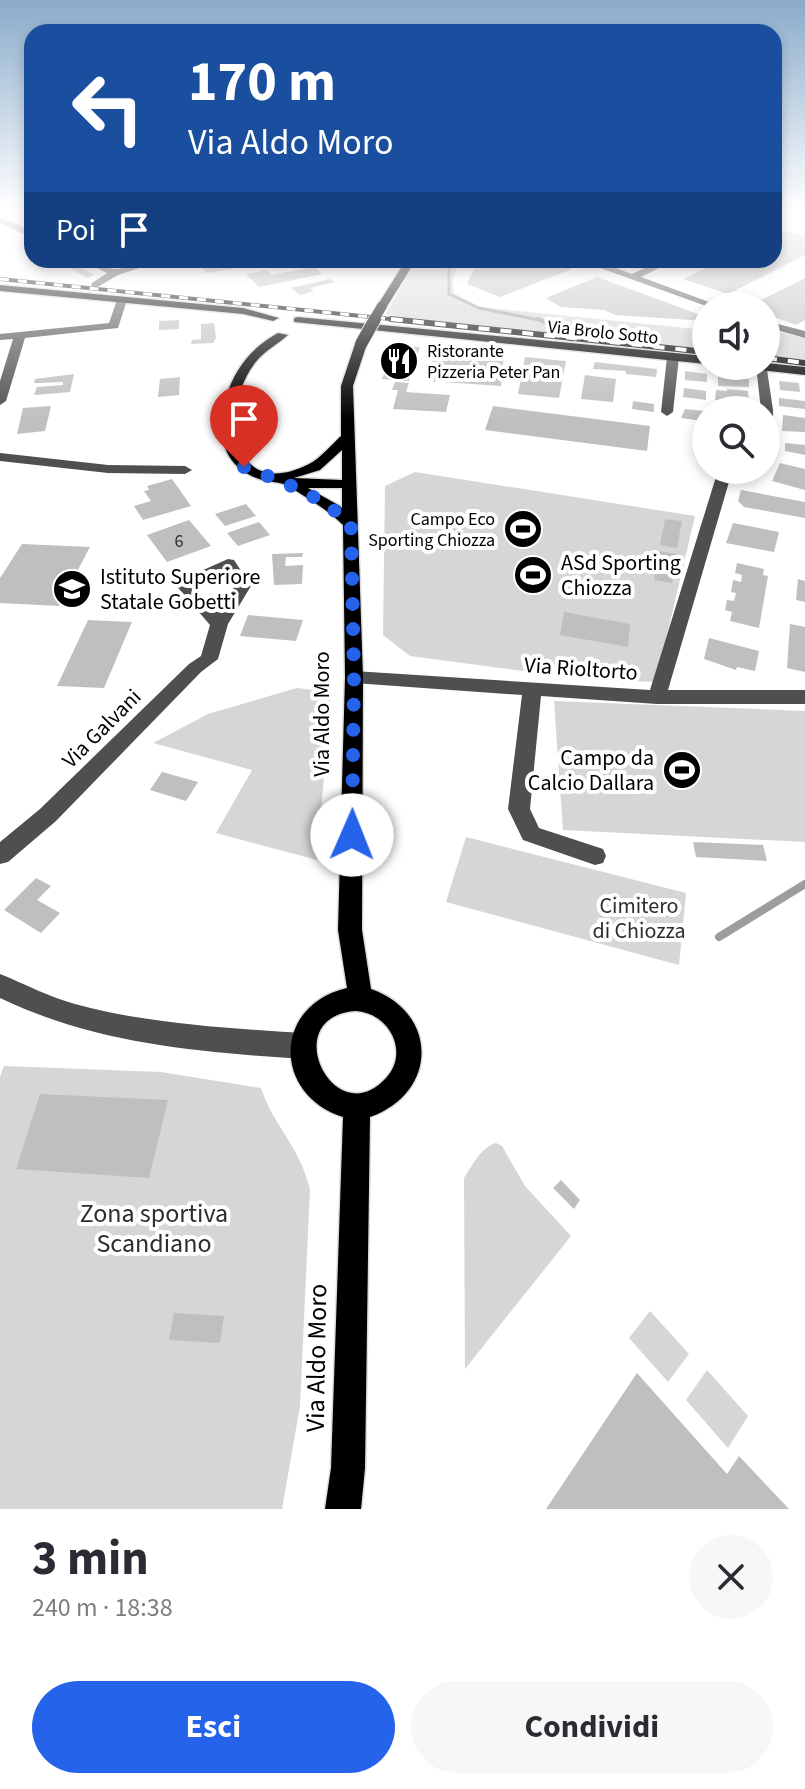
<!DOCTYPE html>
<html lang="it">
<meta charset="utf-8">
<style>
:root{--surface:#fff;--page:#f7f7f7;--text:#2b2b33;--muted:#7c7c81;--accent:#2563eb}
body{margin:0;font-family:"Source Sans 3",sans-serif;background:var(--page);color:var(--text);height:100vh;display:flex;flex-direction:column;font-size:30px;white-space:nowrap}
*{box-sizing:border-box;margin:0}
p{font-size:26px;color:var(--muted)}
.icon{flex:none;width:44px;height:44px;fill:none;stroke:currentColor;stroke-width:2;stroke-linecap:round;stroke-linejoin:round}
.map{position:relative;height:1509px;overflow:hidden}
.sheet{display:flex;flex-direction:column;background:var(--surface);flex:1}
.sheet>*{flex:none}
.banner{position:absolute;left:24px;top:24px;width:758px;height:244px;border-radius:24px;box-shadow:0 4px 12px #0003;background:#1a4fa0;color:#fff;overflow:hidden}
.buttons{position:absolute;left:692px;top:292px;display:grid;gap:16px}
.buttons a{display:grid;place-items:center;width:88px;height:88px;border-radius:50%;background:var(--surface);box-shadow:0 4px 12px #0003;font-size:40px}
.pin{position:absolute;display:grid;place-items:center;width:68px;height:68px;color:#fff;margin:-82px -34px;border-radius:50% 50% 50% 0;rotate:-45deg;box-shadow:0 0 8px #0007}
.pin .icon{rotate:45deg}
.me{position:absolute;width:88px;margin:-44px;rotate:1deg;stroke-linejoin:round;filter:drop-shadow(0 0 6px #0008)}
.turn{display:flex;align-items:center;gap:28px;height:168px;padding:0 32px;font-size:36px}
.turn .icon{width:104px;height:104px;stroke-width:2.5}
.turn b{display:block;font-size:56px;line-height:68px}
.then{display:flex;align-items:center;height:76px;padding:0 32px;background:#0003;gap:16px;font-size:30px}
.round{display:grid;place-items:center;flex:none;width:84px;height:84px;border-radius:42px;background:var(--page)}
.overview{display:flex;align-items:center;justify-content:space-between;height:136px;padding:0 32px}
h1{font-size:48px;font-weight:700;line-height:60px}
.cta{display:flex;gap:16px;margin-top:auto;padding:16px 32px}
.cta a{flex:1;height:92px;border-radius:48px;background:var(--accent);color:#fff;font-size:32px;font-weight:700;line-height:92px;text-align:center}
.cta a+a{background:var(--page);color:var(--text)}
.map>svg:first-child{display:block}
.green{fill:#d6d6d6}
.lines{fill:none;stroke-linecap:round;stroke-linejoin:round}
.stream-far2{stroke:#9d9d9d;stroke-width:3}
.stream-far1{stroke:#9d9d9d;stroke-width:4}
.stream{stroke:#9d9d9d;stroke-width:8}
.building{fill:#bfbfbf}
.major-casing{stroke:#dbdbdb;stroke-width:3}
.minor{fill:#4f4f4f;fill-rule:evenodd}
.major{fill:#000;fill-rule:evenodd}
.rail-far1-casing{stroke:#000;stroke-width:4}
.rail-casing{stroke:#000;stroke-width:6}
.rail-far1{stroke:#fff;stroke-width:3;stroke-dasharray:9;stroke-linecap:butt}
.rail{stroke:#fff;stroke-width:4;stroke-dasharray:11;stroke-linecap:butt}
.major-bridge-far1-casing{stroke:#dbdbdb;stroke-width:11;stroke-linecap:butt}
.major-bridge-casing{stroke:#dbdbdb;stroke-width:14;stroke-linecap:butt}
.major-bridge-far1{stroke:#000;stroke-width:10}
.major-bridge{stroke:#000;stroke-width:12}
.route{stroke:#2563eb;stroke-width:14;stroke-dasharray:0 25.2}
.labels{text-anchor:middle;stroke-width:8;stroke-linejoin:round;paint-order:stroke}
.far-street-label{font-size:18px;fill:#000;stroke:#fff}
.far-poi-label{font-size:18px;fill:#000;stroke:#fff;text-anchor:start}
.number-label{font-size:18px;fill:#303030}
.poi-label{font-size:22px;fill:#000;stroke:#fff;text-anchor:start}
.street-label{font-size:22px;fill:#000;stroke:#fff}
.park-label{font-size:22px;fill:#2d2d2d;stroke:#fff}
.near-park-label{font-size:26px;fill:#2d2d2d;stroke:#fff}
.near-street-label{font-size:26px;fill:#000;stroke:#fff}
</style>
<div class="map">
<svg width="805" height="1509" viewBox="0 0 805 1509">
<rect width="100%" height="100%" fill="#fff"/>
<path class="green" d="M417 260H461L453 279 454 293 479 307 706 330V350L385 315Z
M766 329 805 338V360L766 356Z
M415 472 695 516 656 682 584 679 410 656 383 635 385 486Z
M297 688 331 692 317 860 216 833 252 770 153 743 208 714Z
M554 701 805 711V842L563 830Z
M466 837 686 893 679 965 446 902Z
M4 1066 161 1072 261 1088C274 1127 299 1145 310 1189L300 1406 282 1509H0V1077Z
M496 1143 502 1146 525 1186 571 1236 465 1369 464 1178C473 1165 480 1148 496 1143Z
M650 1311 689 1354 668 1382 629 1338Z
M707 1370 748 1416 728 1448 686 1400Z"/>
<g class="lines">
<path class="stream-far2" d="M449 260V294L479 308 544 321"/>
<path class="stream-far1" d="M538 319 561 330 571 341"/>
<path class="stream" d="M719 937 805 884"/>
</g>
<path class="building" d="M786 231 805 236V255L728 294 683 279 723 260H774V236Z
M48 260H65L95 275 86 278 68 266 63 267Z
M499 260H549L572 269 500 297 467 284 474 269Z
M233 262 238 268 207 273 202 268Z
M315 267 322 274 259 287 246 274 267 270 271 275Z
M597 277 706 317V321L615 315 604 310 561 307 546 298Z
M805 278V320L796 325 766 314V306H749Z
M330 279 335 282 310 288 314 291 300 295 291 288Z
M179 320V329L159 330V321Z
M214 323 216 338 213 343 191 344 192 340 201 339V324Z
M395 346 420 347 409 381 382 379Z
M435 350 504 354 501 386 428 381Z
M525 357 566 361 559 398 518 394Z
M595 362 657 369 656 377 626 374V371L593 369Z
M685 371 707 374V382L685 380Z
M74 374 70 392 34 395 37 387 63 385V382L40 383H34L35 379Z
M585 375 616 379 613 402 581 399Z
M718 376 749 379V387L718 386Z
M180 377 179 395 158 397 160 379Z
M779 381 799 383 800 392 780 390Z
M395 382 409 383 406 392 450 395 446 412 393 409 398 390H392Z
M684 388 706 391V400L683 397Z
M727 389 748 391 749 406 715 400 716 390 727 391Z
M779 398 805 401V409L779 406Z
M633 401 654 404V412L632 409Z
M51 406 45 431 17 434 23 408Z
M493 406 650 426 647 451 485 430Z
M685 409 704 411 703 421 681 418Z
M783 415 805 418V432L782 431Z
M785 443 805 445V455L785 451Z
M780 463 805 469V490L772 481Z
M172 479 191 506 143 520 134 506 151 501 144 491 149 490 147 486Z
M741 490 805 502V518L744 507 738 501Z
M246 504 256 516 225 526 215 514Z
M665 519 682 521 677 548 660 545Z
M189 520 211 546 167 562 147 535Z
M259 522 270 535 238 546 227 533Z
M733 523 779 532 774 552 726 543Z
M22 544 90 547 59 606 0 603V578Z
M660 551 677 554 672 583 654 580Z
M303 553 302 557H286L285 566 303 565 302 584 274 585 272 554Z
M737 563 764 569 763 575 768 576 759 628 730 621 732 612 725 610 727 600 734 601 736 593 731 592 733 580 741 582 742 575 735 573Z
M798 579 805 581V602L796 600Z
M564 612 630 624 628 647 560 635Z
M248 615 303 620 296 641 240 636Z
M88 620 132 622 104 688 57 686Z
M790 624 805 627V672L787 668Z
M709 638 759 651 755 671 737 667 736 670 704 659Z
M162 772 198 782 186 801 150 790Z
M693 842 763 845 767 861 696 857Z
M36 878 51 886 37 900 60 913 41 933 4 910Z
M40 1094 168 1100 149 1178 16 1169Z
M561 1180 580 1200 574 1209 553 1188Z
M174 1313 224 1316 220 1343 169 1340Z
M637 1373 727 1474 739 1456 789 1509H546Z"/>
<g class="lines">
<g class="major-casing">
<path id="major" d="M406 260H416L386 308H378L377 306Z
M0 285 243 308 279 318 273 321 243 314 0 291Z
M298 317 706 356V364L294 322V318Z
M278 333 288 335C277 345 264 351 255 363 218 411 232 503 309 464 321 458 332 444 341 436V386L355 344 361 341 367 344 353 386 363 677 362 930 371 989C439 1013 438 1093 370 1117L365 1468 361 1509H325L331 1468 343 1117C272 1094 273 1005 347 988L338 930 345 677 343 525C327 509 307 498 288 486 282 482 268 482 259 479 222 466 216 433 226 398 234 369 252 347 278 333ZM342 450V480L294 478 320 470ZM308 488H342V508L340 506ZM356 1011C389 1013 410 1052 386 1078 334 1135 276 1016 356 1011Z
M766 363 805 367V375L760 370 754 366H766Z"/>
</g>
<path class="minor" d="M789 208 788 210 774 215V209Z
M0 217 32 231V238L0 223Z
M80 260C94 260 108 270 118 269 134 267 147 260 164 260L118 275 96 288 91 285 92 283 107 273Z
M578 260H593L632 274 662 260H675L641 277 720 306H706Z
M122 297 127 300 118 328 25 338 6 401 0 405V381L13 339 0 340V334L109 323 117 300Z
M766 321 805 331V338L766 327Z
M673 353 679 357 673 412 667 416 661 412 667 357Z
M766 363 773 410V450L766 454V410H761L756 366H766Z
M0 453 108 465 185 466 192 470 185 474 108 473 0 461Z
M726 470H742L729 482 668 690H805V704H657L541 696 530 809 539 828 603 849 606 856 603 863 595 865 523 840 508 809 522 695 354 683 345 677 354 671 650 690 715 480Z
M228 559 234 560 251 586 228 624 218 659 201 672 56 821 8 862 0 864V842L40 809 189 664 201 656 210 625 174 583ZM225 571 235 586 218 612 193 585Z
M0 974C25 984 49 997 75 1004 149 1024 226 1028 303 1033L312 1037 316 1046 312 1055 303 1059C198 1052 96 1044 0 998Z"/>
<use href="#major" class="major"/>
<g class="rail-far1-casing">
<path id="rail-far1" d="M0 279 410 321"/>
</g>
<g class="rail-casing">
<path id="rail" d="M391 319 706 352
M766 358 805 363"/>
</g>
<use href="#rail-far1" class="rail-far1"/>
<use href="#rail" class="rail"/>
<g class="major-bridge-far1-casing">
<path id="major-bridge-far1" d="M373 321 382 306"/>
</g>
<g class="major-bridge-casing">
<path id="major-bridge" d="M361 344 375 319"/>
</g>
<use href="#major-bridge-far1" class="major-bridge-far1"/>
<use href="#major-bridge" class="major-bridge"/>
</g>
<linearGradient id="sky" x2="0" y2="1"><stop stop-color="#8aabca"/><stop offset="0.5" stop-color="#fff"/><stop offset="1" stop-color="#fff" stop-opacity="0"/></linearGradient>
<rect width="805" height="420" fill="url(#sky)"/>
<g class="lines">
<path class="route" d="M244 467C283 482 321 495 351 525L354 677 352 835"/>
</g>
<defs>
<g id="restaurant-disc" transform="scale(2)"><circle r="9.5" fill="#000" stroke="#fff"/><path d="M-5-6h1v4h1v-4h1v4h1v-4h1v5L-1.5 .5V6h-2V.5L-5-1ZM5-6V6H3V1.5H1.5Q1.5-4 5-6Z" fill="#fff"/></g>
<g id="stadium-disc" transform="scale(2)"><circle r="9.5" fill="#000" stroke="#fff"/><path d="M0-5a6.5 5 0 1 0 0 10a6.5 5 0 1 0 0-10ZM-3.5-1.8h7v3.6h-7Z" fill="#fff"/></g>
<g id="school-disc" transform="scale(2)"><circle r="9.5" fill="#000" stroke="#fff"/><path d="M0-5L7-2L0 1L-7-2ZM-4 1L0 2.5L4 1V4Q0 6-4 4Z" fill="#fff"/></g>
</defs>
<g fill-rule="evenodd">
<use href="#restaurant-disc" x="399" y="361"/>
<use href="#stadium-disc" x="523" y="529"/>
<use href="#stadium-disc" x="533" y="575"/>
<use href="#school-disc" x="72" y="589"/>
<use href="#stadium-disc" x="682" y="770"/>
</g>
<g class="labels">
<g class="far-street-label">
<text transform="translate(603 332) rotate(6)" y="6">Via Brolo Sotto</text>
</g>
<g class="far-poi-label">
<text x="427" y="357">Ristorante<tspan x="427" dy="21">Pizzeria Peter Pan</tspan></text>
<text x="495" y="525" text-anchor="end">Campo Eco<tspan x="495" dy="21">Sporting Chiozza</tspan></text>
</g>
<g class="number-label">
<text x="179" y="547">6</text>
</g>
<g class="poi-label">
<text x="561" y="570">ASd Sporting<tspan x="561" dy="25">Chiozza</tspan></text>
<text x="100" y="584">Istituto Superiore<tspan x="100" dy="25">Statale Gobetti</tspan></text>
<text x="654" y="765" text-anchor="end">Campo da<tspan x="654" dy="25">Calcio Dallara</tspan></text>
</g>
<g class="street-label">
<text transform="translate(581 668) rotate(4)" y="8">Via Rioltorto</text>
<text transform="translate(321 714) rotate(-90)" y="8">Via Aldo Moro</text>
<text transform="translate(101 728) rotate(-45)" y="8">Via Galvani</text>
</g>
<g class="park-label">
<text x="639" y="913">Cimitero<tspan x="639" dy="25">di Chiozza</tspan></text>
</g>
<g class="near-park-label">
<text x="154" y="1222">Zona sportiva<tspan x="154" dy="30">Scandiano</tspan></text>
</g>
<g class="near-street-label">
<text transform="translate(316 1358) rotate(-89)" y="9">Via Aldo Moro</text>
</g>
</g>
</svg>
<div class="buttons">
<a><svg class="icon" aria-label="sound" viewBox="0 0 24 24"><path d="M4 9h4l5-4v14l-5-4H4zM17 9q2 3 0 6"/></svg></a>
<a><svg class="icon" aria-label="search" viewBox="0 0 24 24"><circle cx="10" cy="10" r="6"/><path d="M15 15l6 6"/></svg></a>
</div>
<div class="pin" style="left:244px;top:467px;background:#d93025"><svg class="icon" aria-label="arrive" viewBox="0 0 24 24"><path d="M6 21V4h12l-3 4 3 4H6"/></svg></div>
<svg class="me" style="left:352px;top:835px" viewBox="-20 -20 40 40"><circle r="19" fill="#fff"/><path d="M0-13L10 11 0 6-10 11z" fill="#2563eb"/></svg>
<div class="banner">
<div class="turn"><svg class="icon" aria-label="left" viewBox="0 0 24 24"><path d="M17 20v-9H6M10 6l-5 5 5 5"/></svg><div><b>170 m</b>Via Aldo Moro</div></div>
<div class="then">Poi<svg class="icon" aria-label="arrive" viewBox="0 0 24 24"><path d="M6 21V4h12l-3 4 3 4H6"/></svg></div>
</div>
</div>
<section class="sheet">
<div class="overview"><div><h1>3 min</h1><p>240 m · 18:38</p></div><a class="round"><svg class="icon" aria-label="close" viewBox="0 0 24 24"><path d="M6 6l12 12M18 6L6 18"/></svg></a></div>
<div class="cta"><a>Esci</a><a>Condividi</a></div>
</section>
